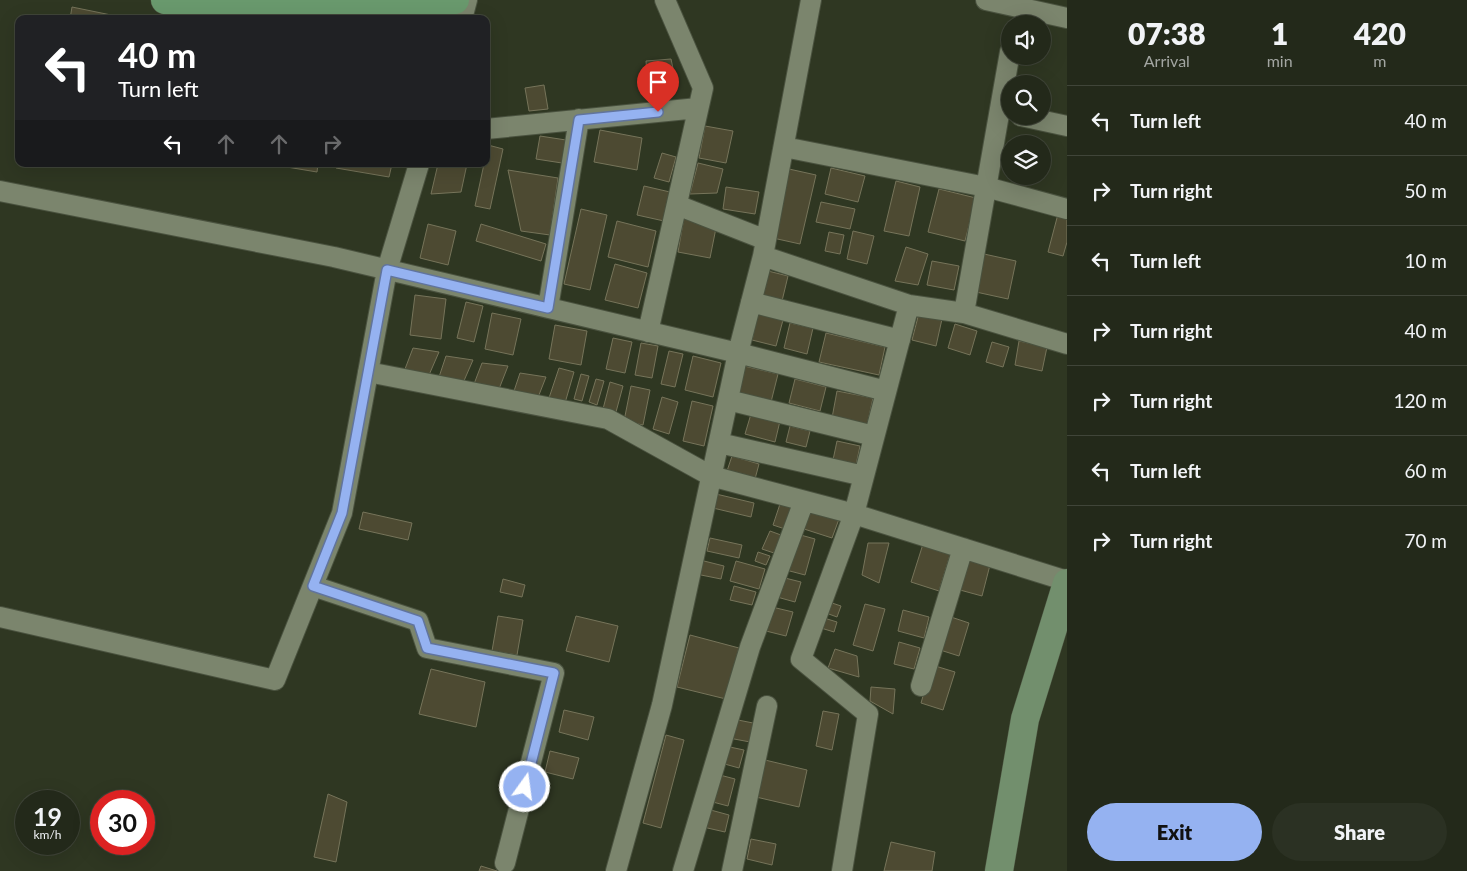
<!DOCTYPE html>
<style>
:root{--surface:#23291a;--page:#2b3123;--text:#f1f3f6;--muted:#a3a6a2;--line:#404539;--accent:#95b2f1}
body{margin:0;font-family:Lato,sans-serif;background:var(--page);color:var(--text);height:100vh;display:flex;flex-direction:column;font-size:19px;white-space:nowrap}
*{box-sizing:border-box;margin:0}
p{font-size:16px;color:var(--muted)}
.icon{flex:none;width:28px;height:28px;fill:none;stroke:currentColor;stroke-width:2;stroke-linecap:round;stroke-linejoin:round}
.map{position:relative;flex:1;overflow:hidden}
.sheet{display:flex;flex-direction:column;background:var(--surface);width:400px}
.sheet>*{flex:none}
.top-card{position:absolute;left:15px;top:15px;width:475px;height:152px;border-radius:10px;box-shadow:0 5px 20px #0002,0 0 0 1px var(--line);background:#202124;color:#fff;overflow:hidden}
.fabs{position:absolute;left:1001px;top:15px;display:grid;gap:10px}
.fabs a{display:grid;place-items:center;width:50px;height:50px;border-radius:50%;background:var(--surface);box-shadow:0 5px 20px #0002,0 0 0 1px var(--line);font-size:25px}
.speed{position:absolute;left:15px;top:790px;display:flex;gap:10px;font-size:25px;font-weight:700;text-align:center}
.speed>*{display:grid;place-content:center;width:65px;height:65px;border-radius:50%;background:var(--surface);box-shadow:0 5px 20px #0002,0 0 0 1px var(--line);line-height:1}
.speed small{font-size:12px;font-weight:400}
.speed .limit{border:8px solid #d22;background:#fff;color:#111}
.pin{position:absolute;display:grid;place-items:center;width:42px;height:42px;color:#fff;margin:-51px -21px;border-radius:50% 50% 50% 0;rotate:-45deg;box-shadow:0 0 5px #0007}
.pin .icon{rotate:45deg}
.me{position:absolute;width:55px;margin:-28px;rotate:14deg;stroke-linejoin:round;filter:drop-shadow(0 0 4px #0008)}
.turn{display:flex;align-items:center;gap:18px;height:105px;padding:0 20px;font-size:22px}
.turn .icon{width:65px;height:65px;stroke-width:2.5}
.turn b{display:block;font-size:35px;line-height:42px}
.lanes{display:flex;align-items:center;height:48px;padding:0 20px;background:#0003;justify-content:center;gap:25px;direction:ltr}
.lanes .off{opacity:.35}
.eta{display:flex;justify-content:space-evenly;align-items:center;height:85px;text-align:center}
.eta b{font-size:30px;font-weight:800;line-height:35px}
.cta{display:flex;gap:10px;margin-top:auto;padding:10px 20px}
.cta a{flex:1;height:58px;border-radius:30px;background:var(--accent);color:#111;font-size:20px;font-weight:800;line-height:58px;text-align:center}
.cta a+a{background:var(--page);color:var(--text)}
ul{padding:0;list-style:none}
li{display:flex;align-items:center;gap:15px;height:70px;padding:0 20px;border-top:1px solid var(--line)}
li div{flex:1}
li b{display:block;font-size:19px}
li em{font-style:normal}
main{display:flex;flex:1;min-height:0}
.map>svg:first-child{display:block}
.building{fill:#4d4a32;stroke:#76745a}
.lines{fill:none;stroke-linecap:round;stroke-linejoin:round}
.street-casing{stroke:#4a523f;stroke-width:22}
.secondary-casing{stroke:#4a523f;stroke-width:29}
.primary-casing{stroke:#4a523f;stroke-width:29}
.street{stroke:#7b856d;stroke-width:20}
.secondary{stroke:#728f6d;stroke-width:28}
.primary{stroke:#69996d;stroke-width:28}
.route-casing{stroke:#61749d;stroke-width:12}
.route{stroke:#95b2f1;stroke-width:9}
</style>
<main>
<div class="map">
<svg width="1067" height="871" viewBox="0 0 1067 871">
<rect width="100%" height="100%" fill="#2f3722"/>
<path class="building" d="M72 7 116 16 115 19H70Z
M671 59 675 78 648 87 646 61Z
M544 85 548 109 529 111 525 88Z
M705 126 733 131 726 163 699 158Z
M600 130 642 138 637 170 594 162Z
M540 136 566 140 562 163 536 159Z
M488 145 503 149 490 209 475 206 484 164H486Z
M662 153 676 157 669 182 654 178Z
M698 163 723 169 717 193 690 194Z
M269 164H318L317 172Z
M336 164H392L389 177 336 168Z
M438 164H467L461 192 431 194Z
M831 168 865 176 858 202 825 194Z
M789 169 816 175 800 244 773 238Z
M508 170 558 178 550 235 521 231Z
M896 181 920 187 909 236 884 231Z
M644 186 670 192 664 221 637 215Z
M726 187 759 192 755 214 723 209Z
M939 189 976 198 965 241 928 232Z
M821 202 855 209 850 229 816 222Z
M581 209 607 215 590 290 564 284Z
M1058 214 1067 217V242L1063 256 1048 252Z
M684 217 717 223 710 258 678 252Z
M617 221 656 231 648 267 608 257Z
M428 224 456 231 448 265 420 258Z
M481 224 546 244 541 261 476 241Z
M853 231 874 236 867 264 847 259Z
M829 232 844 235 840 254 825 251Z
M906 247 928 254 918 285 895 281Z
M984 254 1016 261 1008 299 976 292Z
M932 261 959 266 954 290 927 285Z
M615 264 647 273 638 308 605 300Z
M768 271 788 276 782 301 762 296Z
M415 295 446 299 441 339 410 335Z
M466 302 483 306 474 342 457 338Z
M492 313 521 319 513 355 485 349Z
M758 313 783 320 776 346 752 340Z
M919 313 942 319 936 346 912 340Z
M790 323 813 328 807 354 784 348Z
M955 324 977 331 970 355 948 348Z
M555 325 587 331 581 365 549 359Z
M826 333 885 347 879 375 819 362Z
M613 338 632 342 625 373 606 369Z
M1019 341 1047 347 1042 371 1015 365Z
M992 342 1009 347 1003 367 986 362Z
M641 343 658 346 652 378 635 375Z
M413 348 439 352 429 375 405 369Z
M669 351 683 354 675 387 661 384Z
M446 356 473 360 463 383 439 377Z
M693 356 721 363 713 397 685 390Z
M482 363 508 366 499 389 474 384Z
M744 366 778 374 771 402 737 394Z
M559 368 574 372 565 403 549 398Z
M520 373 546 377 537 400 513 394Z
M581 374 589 376 582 401 574 399Z
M596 379 604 381 597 405 589 402Z
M795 379 826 387 820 411 789 403Z
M610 382 623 386 616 412 603 409Z
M631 386 650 390 643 425 624 421Z
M837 391 873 398 867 426 832 418Z
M662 397 678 402 669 434 653 429Z
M692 401 713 406 704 446 683 441Z
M751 414 780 421 775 442 745 434Z
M790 426 810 431 806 447 786 442Z
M837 441 860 446 856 465 833 460Z
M732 456 759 464 755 479 727 471Z
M716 494 754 503 751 517 713 508Z
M780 504 793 508 785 529 773 525Z
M807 508 839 519 832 538 801 528Z
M363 512 412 523 408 540 359 529Z
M770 531 781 535 774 553 762 549Z
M797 534 815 539 805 575 786 570Z
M710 538 742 545 739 558 707 551Z
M868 543H889L879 583 862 575Z
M923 544 951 552 939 591 911 582Z
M758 552 770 556 766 565 755 561Z
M968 559 990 565 982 596 960 590Z
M700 560 724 566 721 579 696 574Z
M736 561 765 569 759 589 730 581Z
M781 577 801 582 795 602 777 597Z
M503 579 525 585 522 597 500 592Z
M734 586 756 592 752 605 730 600Z
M829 602 841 606 837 617 826 613Z
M865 604 885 609 873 651 853 645Z
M772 607 793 612 786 636 766 631Z
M903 610 929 617 924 638 898 631Z
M498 616 523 620 517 655 492 651Z
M576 616 618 626 609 662 566 651Z
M948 616 969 623 959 656 937 649Z
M824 618 837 622 834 632 821 628Z
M690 635 739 648 726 699 677 687Z
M899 642 920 648 914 669 894 664Z
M835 649 857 656 859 677 828 668Z
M932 665 955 672 943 710 921 703Z
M431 669 485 682 476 727 419 714Z
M871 687 895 689 893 714 870 701Z
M564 710 594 717 588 740 559 732Z
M823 711 839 714 832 750 816 746Z
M733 719 753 723 750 742 729 738Z
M666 735 684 740 661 828 643 823Z
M725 746 744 750 739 768 721 763Z
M550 751 579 758 573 779 545 772Z
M765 760 807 770 799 807 756 797Z
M716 774 735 779 728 806 709 801Z
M328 794 347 802 336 862 314 857Z
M707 809 729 815 725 832 703 827Z
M751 839 776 844 772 865 747 859Z
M891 842 935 852 932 871H884Z
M481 866 497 871H479Z"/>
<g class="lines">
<g class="street-casing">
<path id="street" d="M811 0 763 256 909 305 964 313 1067 344
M986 0 1067 18
M462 19 467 0
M1021 116 1067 126
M486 129 698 108
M784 147 986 187 1067 209
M0 191 334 257 738 353 763 256
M677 205 766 240
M751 302 900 340
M909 305 854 514 1067 581
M548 308 579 119
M964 313 1010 52
M648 332 703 88 665 0
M368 372 608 419 711 476 854 514 801 659 868 714 842 871
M728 400 874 436
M719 443 864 476
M313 586 418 621 427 648 554 673 505 863
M0 617 275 680 342 513 387 270 419 164
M921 686 963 548
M616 871 662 705 738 353 886 391
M683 871 750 647 804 501
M732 871 767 706"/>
</g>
<g class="secondary-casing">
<path id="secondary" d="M999 871 1025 719 1067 583"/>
</g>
<g class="primary-casing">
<path id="primary" d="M165 0 201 8 330 13 455 0"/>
</g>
<use href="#street" class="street"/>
<use href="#secondary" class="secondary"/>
<use href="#primary" class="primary"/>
</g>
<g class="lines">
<g class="route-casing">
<path id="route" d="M525 787 554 673 427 648 418 621 313 586 342 513 387 270 548 308 579 120 658 112"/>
</g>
<use href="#route" class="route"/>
</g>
</svg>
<div class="fabs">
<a><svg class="icon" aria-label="sound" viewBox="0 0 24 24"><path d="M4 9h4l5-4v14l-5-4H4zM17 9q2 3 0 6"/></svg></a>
<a><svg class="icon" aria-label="search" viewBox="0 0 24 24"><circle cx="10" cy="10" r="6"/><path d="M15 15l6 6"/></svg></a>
<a><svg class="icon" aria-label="layers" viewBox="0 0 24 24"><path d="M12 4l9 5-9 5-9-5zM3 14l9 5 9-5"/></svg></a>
</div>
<div class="speed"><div>19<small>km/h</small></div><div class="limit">30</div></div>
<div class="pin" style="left:658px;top:112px;background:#d93025"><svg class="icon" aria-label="arrive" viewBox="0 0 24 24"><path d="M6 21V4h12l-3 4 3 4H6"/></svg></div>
<svg class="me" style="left:525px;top:787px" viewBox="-20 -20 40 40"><circle r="17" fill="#95b2f1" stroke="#fff" stroke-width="3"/><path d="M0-11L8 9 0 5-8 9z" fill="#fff"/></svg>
<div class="top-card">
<div class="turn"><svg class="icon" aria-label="left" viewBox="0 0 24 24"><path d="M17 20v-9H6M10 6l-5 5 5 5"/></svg><div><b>40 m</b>Turn left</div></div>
<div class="lanes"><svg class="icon" aria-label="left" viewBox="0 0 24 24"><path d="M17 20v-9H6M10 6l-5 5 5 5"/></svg><svg class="icon off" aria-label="ahead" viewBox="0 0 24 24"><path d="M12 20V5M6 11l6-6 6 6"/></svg><svg class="icon off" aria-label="ahead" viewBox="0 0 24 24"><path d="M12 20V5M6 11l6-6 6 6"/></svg><svg class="icon off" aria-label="right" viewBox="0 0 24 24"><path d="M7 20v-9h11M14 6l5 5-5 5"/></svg></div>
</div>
</div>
<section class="sheet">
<div class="eta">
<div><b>07:38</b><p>Arrival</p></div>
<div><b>1</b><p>min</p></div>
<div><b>420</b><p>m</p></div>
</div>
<ul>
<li><svg class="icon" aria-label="left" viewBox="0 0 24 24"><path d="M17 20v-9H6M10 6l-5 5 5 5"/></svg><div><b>Turn left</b></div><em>40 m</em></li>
<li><svg class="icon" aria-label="right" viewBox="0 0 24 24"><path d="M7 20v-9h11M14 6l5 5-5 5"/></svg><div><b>Turn right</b></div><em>50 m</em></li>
<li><svg class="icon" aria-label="left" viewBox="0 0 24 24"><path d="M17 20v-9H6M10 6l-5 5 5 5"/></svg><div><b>Turn left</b></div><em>10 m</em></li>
<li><svg class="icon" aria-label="right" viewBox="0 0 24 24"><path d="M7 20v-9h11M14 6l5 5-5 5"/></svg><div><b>Turn right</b></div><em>40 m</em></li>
<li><svg class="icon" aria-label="right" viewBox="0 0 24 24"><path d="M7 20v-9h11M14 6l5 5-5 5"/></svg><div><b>Turn right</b></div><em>120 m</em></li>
<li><svg class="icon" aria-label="left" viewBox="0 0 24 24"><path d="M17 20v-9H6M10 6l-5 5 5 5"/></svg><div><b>Turn left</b></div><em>60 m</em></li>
<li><svg class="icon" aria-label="right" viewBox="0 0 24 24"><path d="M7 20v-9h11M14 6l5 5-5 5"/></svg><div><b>Turn right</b></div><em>70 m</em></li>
</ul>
<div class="cta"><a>Exit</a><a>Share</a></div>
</section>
</main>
